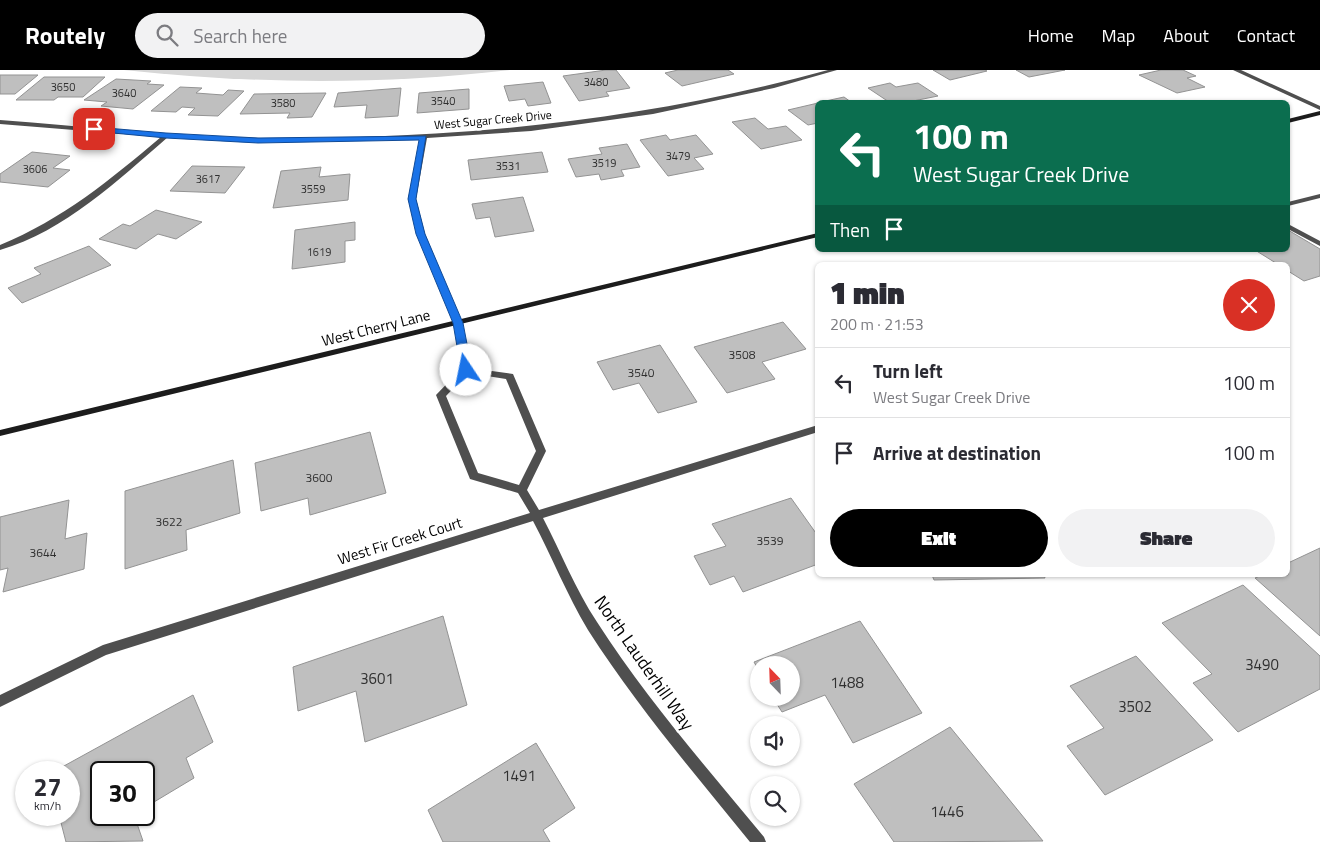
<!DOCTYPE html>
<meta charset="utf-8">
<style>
:root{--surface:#fff;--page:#f2f2f3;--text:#2b2b33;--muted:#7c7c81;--line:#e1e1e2;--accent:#000}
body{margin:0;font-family:"Titillium Web",sans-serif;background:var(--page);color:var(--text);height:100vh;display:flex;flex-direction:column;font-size:19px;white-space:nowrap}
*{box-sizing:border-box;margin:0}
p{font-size:16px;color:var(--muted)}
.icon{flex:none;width:28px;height:28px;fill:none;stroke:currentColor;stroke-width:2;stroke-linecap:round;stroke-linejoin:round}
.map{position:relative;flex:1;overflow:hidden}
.details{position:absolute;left:815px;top:192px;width:475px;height:315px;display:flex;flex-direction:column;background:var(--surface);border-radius:8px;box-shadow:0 1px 4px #0004}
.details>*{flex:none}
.hud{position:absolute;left:815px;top:30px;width:475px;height:152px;border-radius:8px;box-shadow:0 1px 4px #0004;background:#0b6e4f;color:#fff;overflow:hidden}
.needle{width:32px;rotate:337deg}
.buttons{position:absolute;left:750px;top:586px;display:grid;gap:10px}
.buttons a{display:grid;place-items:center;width:50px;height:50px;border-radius:50%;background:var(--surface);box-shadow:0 1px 4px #0004;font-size:25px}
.speed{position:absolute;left:15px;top:691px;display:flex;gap:10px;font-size:25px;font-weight:700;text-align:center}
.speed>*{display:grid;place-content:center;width:65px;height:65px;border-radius:50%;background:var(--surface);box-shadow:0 1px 4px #0004;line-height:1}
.speed small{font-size:12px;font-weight:400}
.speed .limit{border:2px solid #111;border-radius:8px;background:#fff;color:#111}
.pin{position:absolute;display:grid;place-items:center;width:42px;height:42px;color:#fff;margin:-21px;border-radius:10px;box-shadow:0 2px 8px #0006}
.me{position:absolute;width:55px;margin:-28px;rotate:349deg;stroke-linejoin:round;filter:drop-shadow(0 0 4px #0008)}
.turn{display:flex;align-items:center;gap:18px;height:105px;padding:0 15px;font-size:22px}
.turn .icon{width:65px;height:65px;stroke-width:2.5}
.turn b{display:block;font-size:35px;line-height:42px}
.then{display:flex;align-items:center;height:48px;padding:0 15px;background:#0003;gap:10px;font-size:19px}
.round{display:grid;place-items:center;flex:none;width:52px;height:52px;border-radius:26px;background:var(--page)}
.headline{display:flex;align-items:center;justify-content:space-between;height:85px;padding:0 15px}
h1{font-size:30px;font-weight:800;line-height:38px}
.button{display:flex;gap:10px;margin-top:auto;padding:10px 15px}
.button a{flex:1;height:58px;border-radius:30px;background:var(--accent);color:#fff;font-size:20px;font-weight:800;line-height:58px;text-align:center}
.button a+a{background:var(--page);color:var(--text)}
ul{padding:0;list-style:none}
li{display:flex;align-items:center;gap:15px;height:70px;padding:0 15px;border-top:1px solid var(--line)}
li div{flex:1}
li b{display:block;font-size:19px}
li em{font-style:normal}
header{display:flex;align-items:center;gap:30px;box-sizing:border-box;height:70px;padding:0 25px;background:var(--accent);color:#fff}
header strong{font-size:24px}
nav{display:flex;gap:28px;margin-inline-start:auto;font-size:18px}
.search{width:350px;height:45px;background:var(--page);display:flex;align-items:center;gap:12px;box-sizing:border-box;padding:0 18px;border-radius:28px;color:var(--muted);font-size:19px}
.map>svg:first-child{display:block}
.green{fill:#d6d6d6}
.building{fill:#bfbfbf;stroke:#939393}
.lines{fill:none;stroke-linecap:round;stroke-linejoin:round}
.service{fill:#4f4f4f;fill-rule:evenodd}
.minor{fill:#4f4f4f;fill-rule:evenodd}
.secondary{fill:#1c1c1c;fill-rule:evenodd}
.route{fill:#1a73e8;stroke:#114b97}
.labels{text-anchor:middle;stroke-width:5;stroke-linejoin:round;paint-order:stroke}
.far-number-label{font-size:11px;fill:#303030}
.far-street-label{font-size:12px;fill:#000;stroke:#fff}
.number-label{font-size:12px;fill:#303030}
.street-label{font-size:15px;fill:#000;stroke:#fff}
.near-number-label{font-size:15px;fill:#303030}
.near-street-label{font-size:18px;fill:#000;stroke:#fff}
</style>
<header>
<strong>Routely</strong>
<div class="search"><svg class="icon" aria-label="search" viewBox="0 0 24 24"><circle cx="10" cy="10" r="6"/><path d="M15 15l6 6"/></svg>Search here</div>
<nav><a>Home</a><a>Map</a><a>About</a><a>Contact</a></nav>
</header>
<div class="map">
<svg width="1320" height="772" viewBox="0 0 1320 772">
<rect width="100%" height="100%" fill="#fff"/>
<path class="green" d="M124 0H510C383 15 252 14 124 0Z"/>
<path class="building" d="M606 0H616L630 18 606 22 609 26 579 31 563 6Z
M678 0H728L734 4 682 16 665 3Z
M933 0H985L987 1 950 10Z
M1016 0H1065L1029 7Z
M1161 0H1183L1196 6 1187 8 1205 17 1177 23 1139 5Z
M0 5H38L15 24H0Z
M44 7H105L83 27H58L54 30H16Z
M116 9 151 11 147 14 164 15 133 39 101 36 107 32 84 30Z
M543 12 551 33 528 36 525 29 509 31 504 16Z
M890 13 896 17 918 13 938 26 908 32H889L868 18Z
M180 17 202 18 196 23 223 25 228 20 244 21 218 46 188 45 195 38 182 37 176 42 151 41Z
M401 18 398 46 365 48 367 35 334 37 338 23Z
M469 19V39L417 43 419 23Z
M326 23 312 47 287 48 290 43 240 44 254 24Z
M844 27 851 32H821Z
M818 33V53L808 55 788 40Z
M755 48 768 59 786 56 802 70 761 79 732 52Z
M666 65 670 70 696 65 713 84 694 88 704 99 668 106 640 70Z
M627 74 640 97 621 100 624 106 601 110 599 104 576 107 568 89 602 84 599 78Z
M32 82 70 86 53 98 70 100 48 117 0 112V104Z
M542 82 548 102 471 110 468 90Z
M192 96 245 97 225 123 170 121Z
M321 97 319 107 350 104 348 130 273 138 281 101Z
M523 127 534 161 495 167 490 147 476 149 472 134Z
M156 140 202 152 176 169 158 164 136 179 99 169 123 154 130 156Z
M355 152V170L345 171V192L292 199 295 160Z
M1288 160 1320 179V206L1304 211 1288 201V195H1279L1255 180H1288Z
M89 176 111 195 22 233 8 218 41 204 34 198Z
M783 252 806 279 762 292 775 309 727 323 694 277Z
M660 275 697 332 658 343 639 313 613 320 597 292Z
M370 362 386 423 310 445 308 428 261 441 255 393Z
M233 390 240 443 186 460 187 480 125 499V421Z
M791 428 818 466V494L743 522 734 506 710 515 694 486 726 476 712 454Z
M69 430 65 469 87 463 84 499 3 522 8 498 0 500V447Z
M1320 478V566L1255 508 1262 505H1288V493Z
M932 505H1044L1045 508 934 510Z
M1243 515 1320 586V619L1238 662 1193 613 1212 604 1162 553Z
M443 546 467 635 365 672 356 621 298 641 293 597Z
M860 551 922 643 853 673 825 625 782 642 773 628H791V595H759V601L754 592Z
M1136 586 1213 670 1105 725 1067 676 1104 658 1070 616Z
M193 625 213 672 186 688 194 708 144 738V702H101V745H134L143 771 66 772 59 745H69V702H53Z
M950 657 1043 771 894 772 854 714Z
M536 673 575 738 543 760 550 772H443L428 740Z"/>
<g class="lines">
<path class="service" d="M1320 124V128L1288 136V132Z
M1288 154 1320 171V176L1288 159Z"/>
<path class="minor" d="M828 0H837L774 18 653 44 531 61 427 68 416 129 425 164 462 253 470 298 513 304 546 381 527 420 539 440 818 355V362L543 448C561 482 575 519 597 552 646 628 706 697 764 767L766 772H750C694 703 636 635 588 560 567 525 552 487 533 451L106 585 0 637V625L103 575 530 443 518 423 470 409 436 325 461 299 454 253 417 164 408 129 421 69 279 72 168 67C118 110 65 161 0 180V175C63 149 110 110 161 67L0 54V50C89 57 178 67 268 68 298 69 329 68 360 67 522 62 671 43 828 0ZM468 303 506 309 536 381 519 415 478 403 446 326Z
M1233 0H1241L1320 36V40Z"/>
<path class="secondary" d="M1320 41V45L1288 53V49Z
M818 163V167L0 366V360Z"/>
</g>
<path class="route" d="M94 57 166 63 258 68 426 66 416 129 425 164 463 253 472 300 470 302H463L461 300 453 253 416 164 408 129 419 70 258 73 166 68 92 61 91 59Z"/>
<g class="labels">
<g class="far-number-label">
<text x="596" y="16">3480</text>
<text x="63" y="21">3650</text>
<text x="124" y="27">3640</text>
<text x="443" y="35">3540</text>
<text x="283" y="37">3580</text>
<text x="678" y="90">3479</text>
<text x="604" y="97">3519</text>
<text x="508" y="100">3531</text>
<text x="35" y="103">3606</text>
<text x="208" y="113">3617</text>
<text x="313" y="123">3559</text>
<text x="319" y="186">1619</text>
</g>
<g class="far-street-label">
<text transform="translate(493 50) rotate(-5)" y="4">West Sugar Creek Drive</text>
</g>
<g class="number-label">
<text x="742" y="289">3508</text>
<text x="641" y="307">3540</text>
<text x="319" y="412">3600</text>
<text x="169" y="456">3622</text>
<text x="770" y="475">3539</text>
<text x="43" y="487">3644</text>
</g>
<g class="street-label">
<text transform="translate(376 258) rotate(-14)" y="5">West Cherry Lane</text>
<text transform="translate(400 471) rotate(-17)" y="5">West Fir Creek Court</text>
</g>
<g class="near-number-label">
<text x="1262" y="600">3490</text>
<text x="377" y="614">3601</text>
<text x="847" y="618">1488</text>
<text x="1135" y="642">3502</text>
<text x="519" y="711">1491</text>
<text x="947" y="747">1446</text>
</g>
<g class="near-street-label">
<text transform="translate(644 593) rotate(55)" y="6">North Lauderhill Way</text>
</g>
</g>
</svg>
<div class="buttons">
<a><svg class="needle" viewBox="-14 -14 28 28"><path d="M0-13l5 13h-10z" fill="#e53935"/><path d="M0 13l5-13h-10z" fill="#7c7c81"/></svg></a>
<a><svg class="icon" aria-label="sound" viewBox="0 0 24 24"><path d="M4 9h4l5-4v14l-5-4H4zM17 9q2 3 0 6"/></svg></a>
<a><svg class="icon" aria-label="search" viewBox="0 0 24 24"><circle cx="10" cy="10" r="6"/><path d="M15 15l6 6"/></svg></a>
</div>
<div class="speed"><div>27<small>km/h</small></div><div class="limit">30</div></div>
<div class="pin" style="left:94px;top:59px;background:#d93025"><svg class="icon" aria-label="arrive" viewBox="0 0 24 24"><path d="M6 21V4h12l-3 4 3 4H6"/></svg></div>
<svg class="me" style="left:466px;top:300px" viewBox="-20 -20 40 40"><circle r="19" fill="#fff"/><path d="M0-13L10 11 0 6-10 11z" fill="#1a73e8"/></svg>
<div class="hud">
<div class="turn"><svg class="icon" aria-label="left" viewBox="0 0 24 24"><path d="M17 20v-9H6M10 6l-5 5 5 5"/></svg><div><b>100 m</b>West Sugar Creek Drive</div></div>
<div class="then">Then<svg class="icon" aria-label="arrive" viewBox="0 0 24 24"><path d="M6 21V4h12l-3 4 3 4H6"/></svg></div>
</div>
<section class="details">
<div class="headline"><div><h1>1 min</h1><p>200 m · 21:53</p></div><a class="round" style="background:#d93025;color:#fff"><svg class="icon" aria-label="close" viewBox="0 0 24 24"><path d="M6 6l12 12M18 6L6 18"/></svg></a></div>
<ul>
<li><svg class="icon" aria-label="left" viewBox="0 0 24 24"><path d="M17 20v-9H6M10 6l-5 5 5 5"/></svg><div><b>Turn left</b><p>West Sugar Creek Drive</p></div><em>100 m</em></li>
<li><svg class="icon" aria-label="arrive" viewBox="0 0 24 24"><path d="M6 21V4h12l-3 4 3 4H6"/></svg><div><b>Arrive at destination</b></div><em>100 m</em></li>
</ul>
<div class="button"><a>Exit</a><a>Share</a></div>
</section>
</div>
